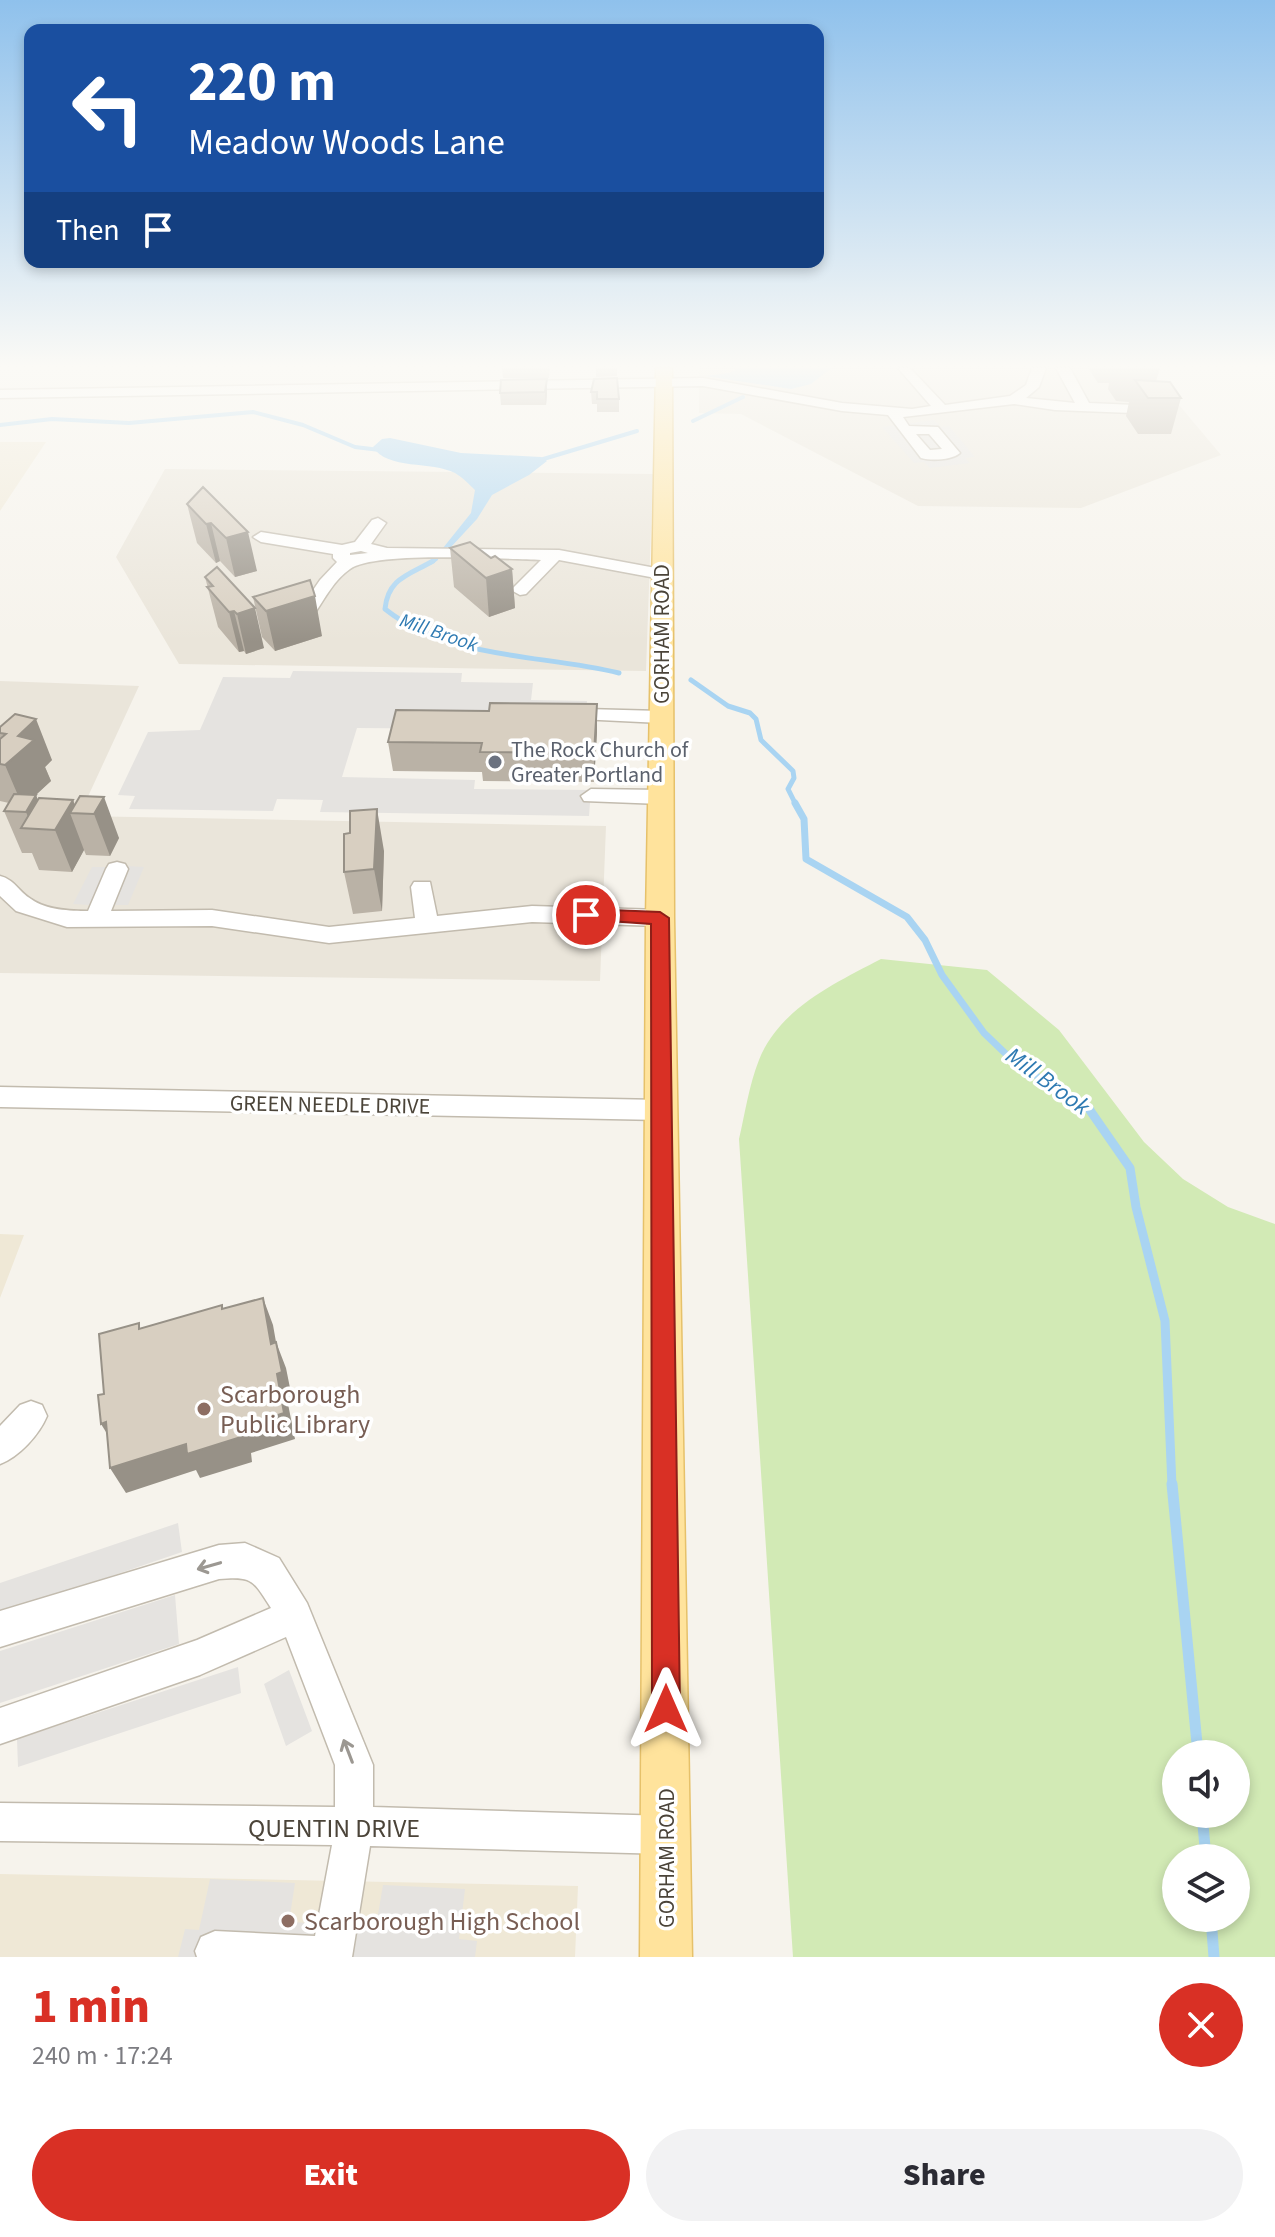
<!DOCTYPE html>
<meta charset="utf-8">
<style>
:root{--surface:#fff;--page:#f2f2f3;--text:#2b2b33;--muted:#7c7c81;--accent:#d93025}
body{margin:0;font-family:"Source Sans 3",sans-serif;background:var(--page);color:var(--text);height:100vh;display:flex;flex-direction:column;font-size:30px;white-space:nowrap}
*{box-sizing:border-box;margin:0}
p{font-size:26px;color:var(--muted)}
.icon{flex:none;width:44px;height:44px;fill:none;stroke:currentColor;stroke-width:2;stroke-linecap:round;stroke-linejoin:round}
.map{position:relative;height:1957px;overflow:hidden}
.panel{display:flex;flex-direction:column;background:var(--surface);flex:1}
.panel>*{flex:none}
.guide{position:absolute;left:24px;top:24px;width:800px;height:244px;border-radius:16px;box-shadow:0 4px 12px #0003;background:#1a4fa0;color:#fff;overflow:hidden}
.buttons{position:absolute;left:1162px;top:1740px;display:grid;gap:16px}
.buttons a{display:grid;place-items:center;width:88px;height:88px;border-radius:50%;background:var(--surface);box-shadow:0 4px 12px #0003;font-size:40px}
.pin{position:absolute;display:grid;place-items:center;width:68px;height:68px;color:#fff;margin:-34px;border:4px solid #fff;border-radius:50%;box-shadow:0 2px 8px #0007}
.me{position:absolute;width:88px;margin:-44px;rotate:0deg;stroke-linejoin:round;filter:drop-shadow(0 0 6px #0008)}
.turn{display:flex;align-items:center;gap:28px;height:168px;padding:0 32px;font-size:36px}
.turn .icon{width:104px;height:104px;stroke-width:2.5}
.turn b{display:block;font-size:56px;line-height:68px}
.then{display:flex;align-items:center;height:76px;padding:0 32px;background:#0003;gap:16px;font-size:30px}
.round{display:grid;place-items:center;flex:none;width:84px;height:84px;border-radius:42px;background:var(--page)}
.headline{display:flex;align-items:center;justify-content:space-between;height:136px;padding:0 32px}
h1{font-size:48px;font-weight:800;line-height:60px;color:var(--accent)}
.cta{display:flex;gap:16px;margin-top:auto;padding:16px 32px}
.cta a{flex:1;height:92px;border-radius:48px;background:var(--accent);color:#fff;font-size:32px;font-weight:800;line-height:92px;text-align:center}
.cta a+a{background:var(--page);color:var(--text)}
.map>svg:first-child{display:block}
.residential{fill:#eae5da}
.education{fill:#efe8d6}
.green{fill:#d2eab5;fill-rule:evenodd}
.parking{fill:#e5e3e0}
.water{fill:#a9d4f2}
.lines{fill:none;stroke-linecap:round;stroke-linejoin:round}
.stream-far4{stroke:#a9d4f2;stroke-width:4}
.stream-far3{stroke:#a9d4f2;stroke-width:5}
.stream-far2{stroke:#a9d4f2;stroke-width:7}
.stream-far1{stroke:#a9d4f2;stroke-width:9}
.stream{stroke:#a9d4f2;stroke-width:11}
.minor-casing{stroke:#c2bbae;stroke-width:3}
.major-casing{stroke:#e6c16a;stroke-width:3}
.minor{fill:#fff;fill-rule:evenodd}
.major{fill:#ffe39c;fill-rule:evenodd}
.wall{fill:#bab2a6}
.shaded-wall{fill:#979187}
.building{fill:#d8cfc1;stroke:#979187;stroke-width:2}
.oneway{stroke:#9c9892}
.route{fill:#d93025;stroke:#8d1f18;stroke-width:2}
.worship-dot{fill:#6b7280;stroke:#fff;stroke-width:3}
.education-dot{fill:#8d6e63;stroke:#fff;stroke-width:3}
.labels{text-anchor:middle;stroke-width:7;stroke-linejoin:round;paint-order:stroke}
.far-water-label{font-size:20px;font-style:italic;fill:#2e7ab2;stroke:#fff}
.street-label{font-size:22px;fill:#4b4439;stroke:#fff}
.worship-label{font-size:22px;fill:#5b616d;stroke:#fff;text-anchor:start}
.water-label{font-size:24px;font-style:italic;fill:#2e7ab2;stroke:#fff}
.near-education-label{font-size:26px;fill:#785e54;stroke:#fff;text-anchor:start}
.near-street-label{font-size:26px;fill:#4b4439;stroke:#fff}
</style>
<div class="map">
<svg width="1275" height="1957" viewBox="0 0 1275 1957">
<rect width="100%" height="100%" fill="#f6f3ec"/>
<path class="residential" d="M699 368H1148L1221 455 1081 508 918 506 741 414 699 413Z
M165 469 653 474 646 671 179 664 116 557Z
M0 681 139 686 79 816 606 826 600 981 0 973Z"/>
<path class="education" d="M0 442H46L0 511Z
M0 1234 24 1235 0 1298Z
M0 1874 578 1886 575 1957H0Z"/>
<path class="green" d="M881 959 987 970 1059 1030 1144 1142 1183 1179 1228 1207 1275 1224V1957H793L739 1139C745 1113 749 1085 759 1060 779 1009 835 983 881 959ZM1176 1754H1236V1814H1176ZM1176 1858H1236V1918H1176Z"/>
<path class="parking" d="M934 420 941 427 949 426 975 457 965 458 970 463 930 468 924 462 914 463 882 427Z
M293 671 462 673 461 682 533 683 531 700 587 701 585 723 484 729 357 728 342 777 475 780 474 789 591 790 589 816 320 812 323 800 277 799 273 811 129 809 135 796 118 795 148 732 200 730 223 677 290 678Z
M127 866 144 867 128 905H111Z
M92 867H108L90 905 73 904Z
M178 1523 182 1552 0 1614V1583Z
M175 1595 179 1644 0 1703V1651Z
M238 1667 241 1693 18 1767 17 1739Z
M289 1670 312 1731 286 1746 264 1684Z
M210 1879 295 1883 289 1922 376 1926 383 1885 465 1889 459 1939 477 1941 475 1957H178L185 1929 199 1930Z"/>
<path class="water" d="M739 368H831L811 384 791 389 705 376 729 373Z
M390 438 461 453 541 457 547 461 529 475 492 495 477 519 451 547 443 548 471 513 475 490C469 484 462 477 455 473 432 461 387 470 373 447L382 439Z"/>
<g class="lines">
<path class="stream-far4" d="M693 421 743 397
M0 425 52 419 129 423 253 412 303 425 355 447 380 450
M540 460 637 431
M430 563 436 559"/>
<path class="stream-far3" d="M433 561C409 575 388 578 385 609 449 660 542 654 619 673
M691 680 728 706 750 713 756 719 761 740 793 771 794 778 788 789 796 805"/>
<path class="stream-far2" d="M795 803 804 819 806 859 907 917 925 940 942 975 984 1033 1007 1055 1038 1077 1090 1108"/>
<path class="stream-far1" d="M1087 1106 1130 1168 1136 1207 1165 1321 1172 1486"/>
<path class="stream" d="M1172 1484 1198 1754
M1202 1814 1206 1858
M1211 1918 1214 1957"/>
<g class="minor-casing">
<path id="minor" d="M898 368H910L945 405 1010 396 1026 385 1032 368H1046L1039 387 1026 398 1075 403 1056 368H1070L1089 403 1158 406 1165 410 1158 414 1055 410 1014 404 903 417 909 426 938 427 960 453C952 460 932 461 921 458L888 415 842 411 703 386 0 398V390L703 378 842 403 912 409 931 406ZM916 434H929L942 449 930 450Z
M378 518 386 523 371 544 387 548 559 550 661 569 670 574 661 579 559 560 526 594 520 595 511 590 541 560C503 559 375 551 350 569 335 579 325 598 315 613L309 614 300 609 320 580 337 562 333 558V554L261 542 253 537 261 532 342 545 355 542 372 520ZM361 551 368 553 350 555V553Z
M586 709 661 711 671 717 661 723 579 719 576 715 579 711Z
M591 789 661 790 671 797 661 804 584 801 581 796Z
M117 862 125 864 128 869 111 911 212 910 329 927 415 918 411 887 414 882H430L437 916 532 906 660 910 668 912 671 918 668 924 660 926 532 922 329 943 212 926 67 927 16 911 0 896V876C14 879 19 892 31 899 46 910 70 911 88 911L106 869 109 864Z
M0 1087 661 1100 670 1103 674 1110 670 1117 661 1120 0 1107Z
M31 1401 42 1405 47 1416C39 1435 19 1457 0 1464V1426L20 1405Z
M245 1543 279 1558 307 1603 373 1765V1807L667 1816 681 1821 686 1835 681 1849 667 1854 370 1846 352 1957H197L195 1951 201 1937 215 1931 315 1936 332 1845 0 1841V1803L335 1807V1765L286 1637 200 1675 0 1744V1708L197 1640 271 1608C253 1580 253 1576 219 1579L0 1647V1611L219 1545Z"/>
</g>
<g class="major-casing">
<path id="major" d="M656 368H672L674 918 692 1957H640L646 918Z"/>
</g>
<use href="#minor" class="minor"/>
<use href="#major" class="major"/>
</g>
<path class="wall" d="M502 368H550L549 378H503Z
M596 368H617V376L596 377Z
M1088 368H1160L1156 381 1181 398 1171 434H1138L1126 416 1129 402 1116 401 1108 389 1109 383H1098Z
M547 379V392L546 405H501L500 393Z
M594 379 619 399V412H597V404H592L591 392Z
M203 487 257 571 235 577 220 561 216 563 197 543 187 504Z
M450 548 491 558 512 569 515 608 489 617 454 587Z
M217 567 264 648 246 654 244 651 239 652 218 627 205 577Z
M253 597 322 636 275 651 262 637Z
M597 704V732L594 782 483 781 482 772 393 771 388 742 489 711Z
M0 727 52 760 45 767 51 781 35 795 38 800H73L75 805 80 796 119 838 110 856 86 855 84 850 72 872 39 870 32 853H22L4 811 9 803 0 801Z
M350 833 384 851 382 911 353 914 344 872Z"/>
<path class="shaded-wall" d="M547 379V392L546 405 545 392Z
M211 523 220 561 216 563 206 524Z
M248 532 257 571 235 577 226 538Z
M512 569 515 608 489 617 486 578Z
M315 596 322 636 275 651 266 611Z
M255 608 264 648 246 654 237 614Z
M234 611 244 651 239 652 229 612Z
M597 704V732L594 782V753Z
M36 719 52 760 45 767 51 781 23 807 5 765 18 736Z
M36 795 50 830 33 829 26 812Z
M104 797 119 838 110 856 94 814Z
M73 800 78 814 70 813 84 850 72 872 55 830Z
M377 809 384 851 382 911 374 869Z
M263 1298 273 1325 276 1342 286 1368 292 1398 287 1399 295 1439 251 1453 252 1462 200 1478 196 1470 126 1493 110 1468 239 1428 271 1344Z
M106 1422 116 1448 101 1424Z"/>
<path class="building" d="M617 378 619 399H597V392H591L594 379Z
M547 379 545 392 500 393 501 380Z
M1135 380 1170 382 1181 398H1148Z
M203 487 248 532 226 538 211 523 206 524 187 504Z
M470 542 491 558 495 556 512 569 486 578 450 548Z
M217 567 255 608 237 614 234 611 229 612 207 587 213 586 205 577Z
M310 580 315 596 266 611 253 597Z
M490 703 597 704 594 753 480 752 482 743 388 742 396 710 489 711Z
M15 714 36 719 18 736 34 740 5 765 0 764V739L6 734 0 733V727Z
M14 794 36 795 26 812 4 811Z
M80 796 104 797 94 814 70 813Z
M39 798 73 800 55 830 21 828Z
M377 809 374 869 344 872V834L350 833V811Z
M263 1298 271 1344 276 1342 282 1372 277 1374 284 1413 239 1428 241 1437 187 1454 186 1444 110 1468 106 1422 101 1424 98 1395 104 1394 99 1334 139 1323V1329L222 1305V1309Z"/>
<defs><path id="oneway-shaft" d="M-6 0H5M1.5-3L5.5 0L1.5 3" fill="none" stroke-width="1.6" stroke-linecap="round" stroke-linejoin="round" transform="scale(2)"/></defs>
<g class="oneway">
<use href="#oneway-shaft" transform="translate(209 1566) rotate(164)"/>
<use href="#oneway-shaft" transform="translate(348 1751) rotate(-111)"/>
</g>
<linearGradient id="sky" x2="0" y2="1"><stop stop-color="#8fc1ec"/><stop offset="0.57" stop-color="#fbfaf6"/><stop offset="1" stop-color="#fbfaf6" stop-opacity="0"/></linearGradient>
<rect width="1275" height="642" fill="url(#sky)"/>
<path class="route" d="M586 909 660 912 669 918 680 1709 676 1719 666 1723 656 1719 652 1709 651 924 580 919 578 915 580 911Z"/>
<circle class="worship-dot" cx="495" cy="762" r="8"/>
<g class="education-dot">
<circle cx="204" cy="1409" r="8"/>
<circle cx="288" cy="1921" r="8"/>
</g>
<g class="labels">
<g class="far-water-label">
<text transform="translate(439 632) rotate(19)" y="7">Mill Brook</text>
</g>
<g class="street-label">
<text transform="translate(661 634) rotate(-90)" y="8">GORHAM ROAD</text>
<text transform="translate(330 1104) rotate(1)" y="8">GREEN NEEDLE DRIVE</text>
<text transform="translate(666 1858) rotate(-90)" y="8">GORHAM ROAD</text>
</g>
<g class="worship-label">
<text x="511" y="757">The Rock Church of<tspan x="511" dy="25">Greater Portland</tspan></text>
</g>
<g class="water-label">
<text transform="translate(1048 1081) rotate(36)" y="8">Mill Brook</text>
</g>
<g class="near-education-label">
<text x="220" y="1403">Scarborough<tspan x="220" dy="30">Public Library</tspan></text>
<text x="304" y="1930">Scarborough High School</text>
</g>
<g class="near-street-label">
<text x="334" y="1837">QUENTIN DRIVE</text>
</g>
</g>
</svg>
<div class="buttons">
<a><svg class="icon" aria-label="sound" viewBox="0 0 24 24"><path d="M4 9h4l5-4v14l-5-4H4zM17 9q2 3 0 6"/></svg></a>
<a><svg class="icon" aria-label="layers" viewBox="0 0 24 24"><path d="M12 4l9 5-9 5-9-5zM3 14l9 5 9-5"/></svg></a>
</div>
<div class="pin" style="left:586px;top:915px;background:#d93025"><svg class="icon" aria-label="arrive" viewBox="0 0 24 24"><path d="M6 21V4h12l-3 4 3 4H6"/></svg></div>
<svg class="me" style="left:666px;top:1709px" viewBox="-20 -20 40 40"><path d="M0-17L14 15 0 8-14 15z" fill="#d93025" stroke="#fff" stroke-width="4"/></svg>
<div class="guide">
<div class="turn"><svg class="icon" aria-label="left" viewBox="0 0 24 24"><path d="M17 20v-9H6M10 6l-5 5 5 5"/></svg><div><b>220 m</b>Meadow Woods Lane</div></div>
<div class="then">Then<svg class="icon" aria-label="arrive" viewBox="0 0 24 24"><path d="M6 21V4h12l-3 4 3 4H6"/></svg></div>
</div>
</div>
<section class="panel">
<div class="headline"><div><h1>1 min</h1><p>240 m · 17:24</p></div><a class="round" style="background:#d93025;color:#fff"><svg class="icon" aria-label="close" viewBox="0 0 24 24"><path d="M6 6l12 12M18 6L6 18"/></svg></a></div>
<div class="cta"><a>Exit</a><a>Share</a></div>
</section>
